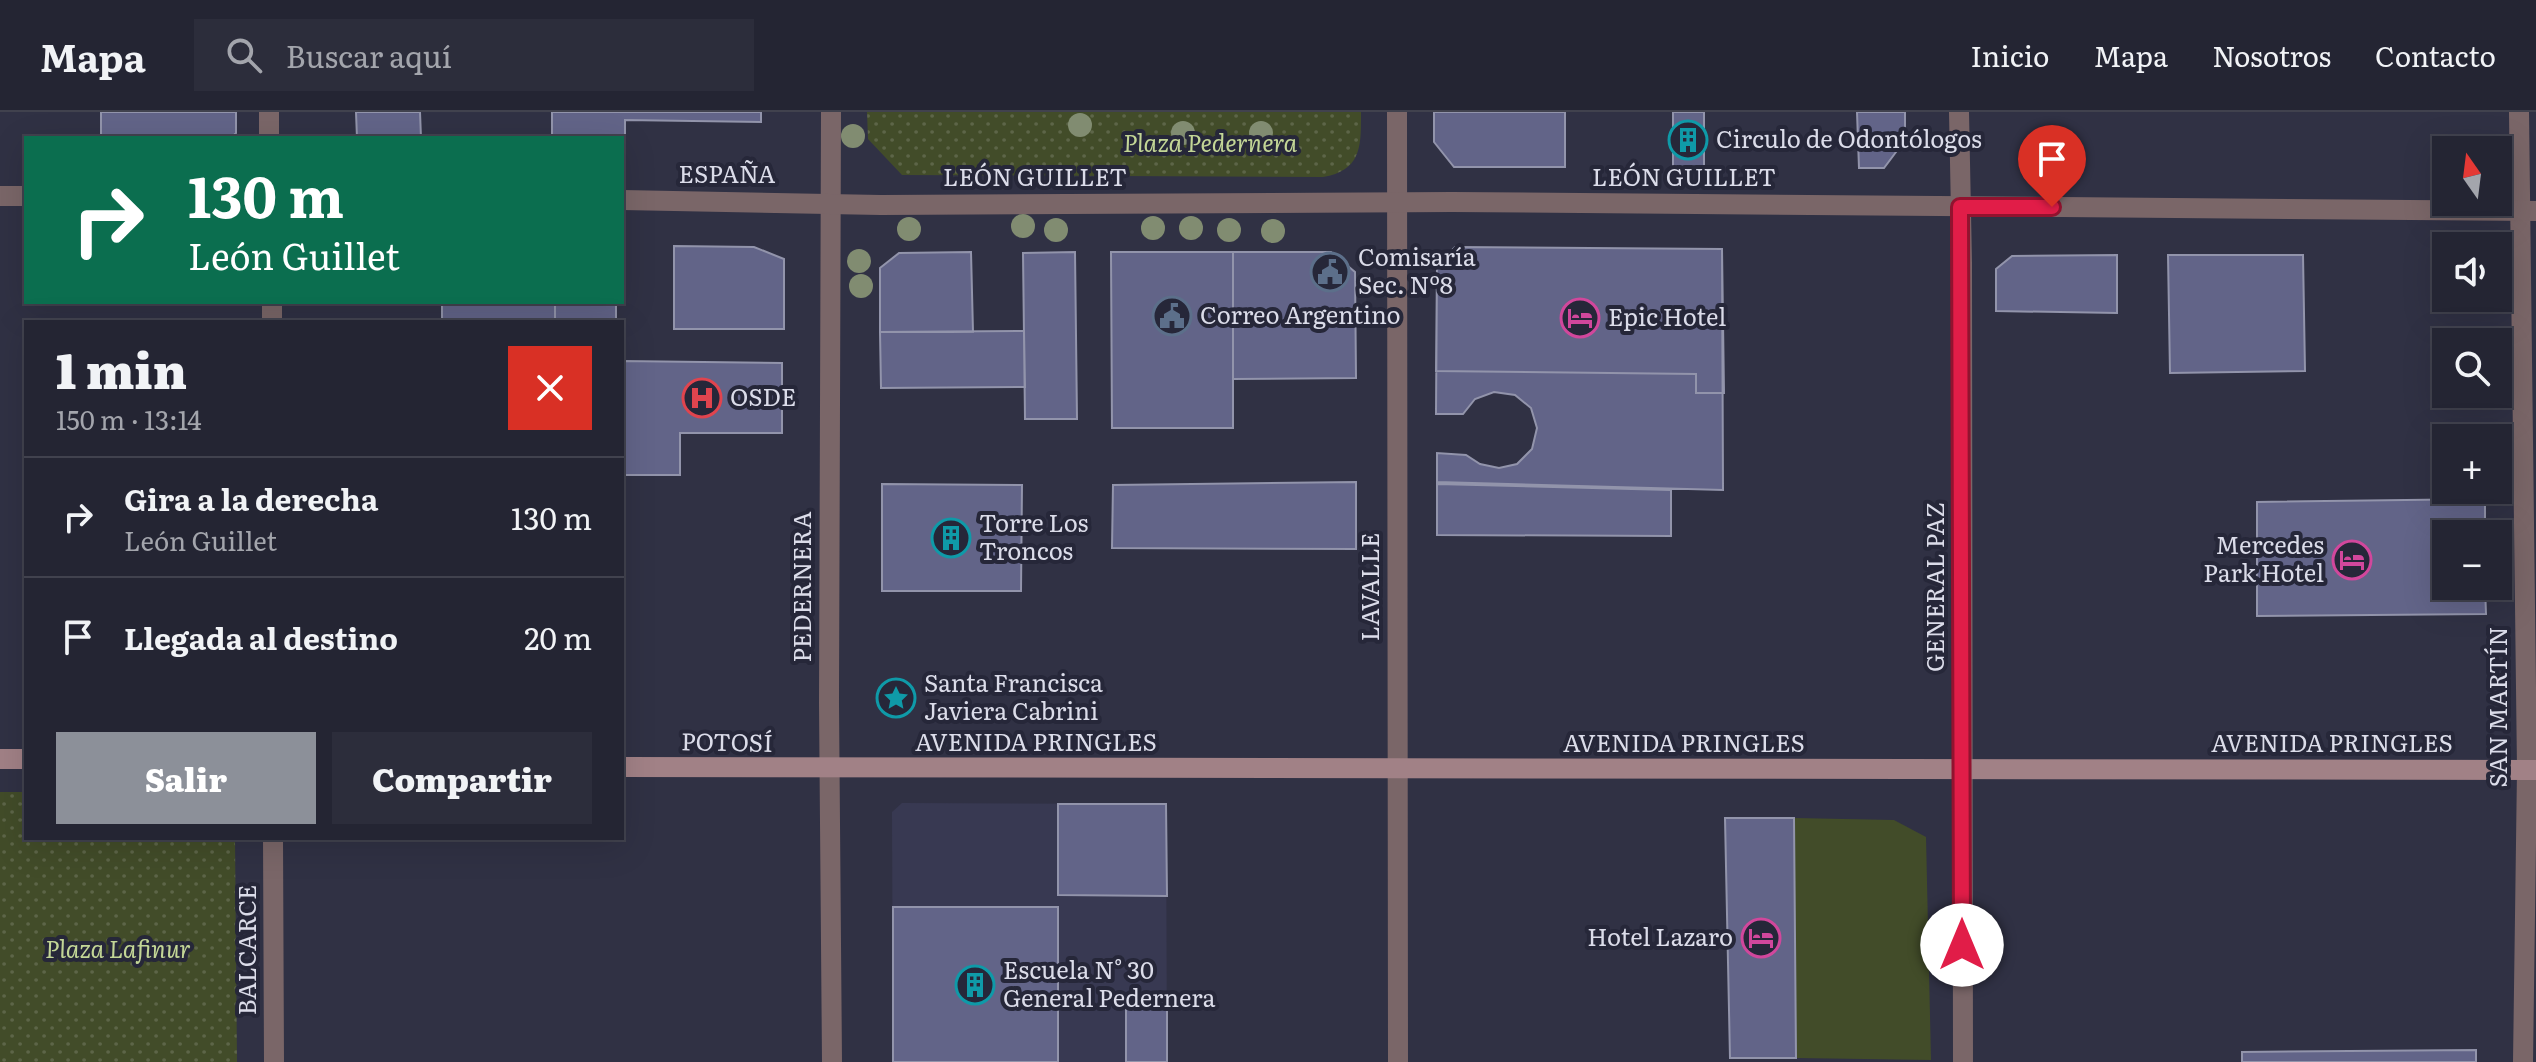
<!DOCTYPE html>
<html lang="es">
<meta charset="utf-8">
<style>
:root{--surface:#242533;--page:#2c2d3b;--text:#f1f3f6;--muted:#a3a5ac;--line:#41424e;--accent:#8c9099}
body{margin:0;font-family:Literata,serif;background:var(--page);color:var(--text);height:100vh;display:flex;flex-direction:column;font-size:30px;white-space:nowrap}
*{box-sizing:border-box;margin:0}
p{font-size:26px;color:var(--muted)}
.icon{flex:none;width:44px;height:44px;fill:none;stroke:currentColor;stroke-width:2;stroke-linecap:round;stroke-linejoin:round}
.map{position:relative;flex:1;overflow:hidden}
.drawer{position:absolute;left:24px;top:208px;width:600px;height:520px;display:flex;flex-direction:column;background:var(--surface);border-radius:0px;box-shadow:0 8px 32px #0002,0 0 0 2px var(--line)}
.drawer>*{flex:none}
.top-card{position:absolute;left:24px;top:24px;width:600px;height:168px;border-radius:0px;box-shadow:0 8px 32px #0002,0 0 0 2px var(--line);background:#0b6e4f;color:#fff;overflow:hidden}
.needle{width:52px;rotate:346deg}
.controls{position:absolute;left:2432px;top:24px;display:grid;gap:16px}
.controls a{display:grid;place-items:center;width:80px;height:80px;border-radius:0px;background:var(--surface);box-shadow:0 8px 32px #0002,0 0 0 2px var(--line);font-size:40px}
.pin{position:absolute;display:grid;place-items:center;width:68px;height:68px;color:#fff;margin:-82px -34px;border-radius:50% 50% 50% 0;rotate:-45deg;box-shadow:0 0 8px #0007}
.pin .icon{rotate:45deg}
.me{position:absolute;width:88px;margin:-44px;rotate:0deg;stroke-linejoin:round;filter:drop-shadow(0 0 6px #0008)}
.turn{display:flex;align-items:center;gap:28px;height:168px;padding:0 32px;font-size:36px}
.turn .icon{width:104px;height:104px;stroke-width:2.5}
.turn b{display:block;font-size:56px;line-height:68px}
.round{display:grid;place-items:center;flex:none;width:84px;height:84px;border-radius:0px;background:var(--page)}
.headline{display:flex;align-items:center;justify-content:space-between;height:136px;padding:0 32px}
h1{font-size:48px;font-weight:800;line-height:60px}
.cta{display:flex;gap:16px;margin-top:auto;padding:16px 32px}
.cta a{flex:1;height:92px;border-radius:0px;background:var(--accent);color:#fff;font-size:32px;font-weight:800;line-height:92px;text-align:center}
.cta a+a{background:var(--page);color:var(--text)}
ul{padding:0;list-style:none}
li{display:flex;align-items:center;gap:24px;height:120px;padding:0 32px;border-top:2px solid var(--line)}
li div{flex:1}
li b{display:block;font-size:30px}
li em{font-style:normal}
header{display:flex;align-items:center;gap:48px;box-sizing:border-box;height:112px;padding:0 40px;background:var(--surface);border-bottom:2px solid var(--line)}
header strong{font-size:38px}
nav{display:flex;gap:44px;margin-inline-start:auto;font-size:28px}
.search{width:560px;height:72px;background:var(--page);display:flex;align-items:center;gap:20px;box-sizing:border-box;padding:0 28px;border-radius:0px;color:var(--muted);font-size:30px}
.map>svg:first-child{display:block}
.built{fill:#383952}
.green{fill:#424c29}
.park{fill:url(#park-dots)}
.building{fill:#626488;stroke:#9294ab;stroke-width:2}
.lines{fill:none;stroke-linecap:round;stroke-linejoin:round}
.minor{stroke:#7a6668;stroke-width:20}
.tertiary{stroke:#7a6668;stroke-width:20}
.secondary{stroke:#a18186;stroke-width:20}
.tree{fill:#818c71}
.route-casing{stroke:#92132f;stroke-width:20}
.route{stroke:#e11d48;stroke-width:14}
.labels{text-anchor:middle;stroke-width:8;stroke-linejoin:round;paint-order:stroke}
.poi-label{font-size:24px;fill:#dbdce9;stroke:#262739;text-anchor:start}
.park-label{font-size:24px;font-style:italic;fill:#c3d696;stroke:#262739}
.street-label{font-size:24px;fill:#dbdce9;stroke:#262739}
</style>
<header>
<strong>Mapa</strong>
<div class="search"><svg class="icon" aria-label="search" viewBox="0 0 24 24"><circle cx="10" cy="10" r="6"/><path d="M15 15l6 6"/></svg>Buscar aquí</div>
<nav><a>Inicio</a><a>Mapa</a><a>Nosotros</a><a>Contacto</a></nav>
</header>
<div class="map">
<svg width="2536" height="950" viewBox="0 0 2536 950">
<defs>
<pattern id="park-dots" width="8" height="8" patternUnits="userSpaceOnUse" patternTransform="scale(2)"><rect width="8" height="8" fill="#424c29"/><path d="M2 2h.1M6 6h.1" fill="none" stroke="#5d6548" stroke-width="1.8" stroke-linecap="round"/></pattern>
</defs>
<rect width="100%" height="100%" fill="#303144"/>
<path class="built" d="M902 691 1166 692 1167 950H893L892 700Z"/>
<path class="green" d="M1794 706 1894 708 1926 725 1931 948 1796 946Z"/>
<path class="park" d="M867 0H1361C1361 34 1362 58 1323 65L902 63 868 27Z
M0 680H26V726H235L237 950H0Z"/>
<path class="building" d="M101 0H236V21L231 26H101Z
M356 0H420L421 26H357Z
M552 0H761V10L625 8V55H622V26H552Z
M1434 0H1565V55H1454L1434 30Z
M1673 0H1704V56L1673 55Z
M1857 0H1905V28L1884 56H1859Z
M674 134 754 135 784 147V217H674Z
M1455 135 1722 137 1723 378 1437 370V341L1466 343 1480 352 1499 356 1517 352 1532 337 1537 316 1531 296 1515 283 1494 280 1475 287 1463 302H1436L1437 154Z
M1455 135 1722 137 1724 281H1696V262L1436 259 1437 154Z
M971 140 973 220H880V156L899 141Z
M1075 140 1077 307H1025L1023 141Z
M1111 140H1233V316H1112Z
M1233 140H1331L1355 160 1356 266 1233 267Z
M2117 143V201L1996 199V157L2012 144Z
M2168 143H2303L2305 259 2170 261Z
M442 190H555V210H442Z
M555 190H616V210H555Z
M1024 219 1025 275 881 276 880 220Z
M622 249 782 251V321H680V363H622Z
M1356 370V437L1112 436 1113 373Z
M882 372 1022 373 1021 479H882Z
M1437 372 1671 378V424L1437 423Z
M2485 387V422H2446V474H2485L2486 502 2257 504V390Z
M1058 692H1166L1167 784 1058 783Z
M1058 692H1166L1167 784 1058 783Z
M1725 706H1794L1796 946H1730Z
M893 795H1058V950H893Z
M893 795H1058V950H893Z
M1126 886H1167V950H1126Z
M1126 886H1167V950H1126Z
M2476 938V950H2242V940Z"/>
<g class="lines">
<path class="minor" d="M831 0 829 591 832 950
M1397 0 1398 950
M1959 0 1962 151 1963 950
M2519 0 2527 658 2523 950
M269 26V0
M272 190V210
M273 726 274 950"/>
<path class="tertiary" d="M0 84H26
M622 88 881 93 1452 90 2536 99"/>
<path class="secondary" d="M0 647H26
M622 655 2536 658"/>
</g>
<g class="tree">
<circle cx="1080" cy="13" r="12"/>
<circle cx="1183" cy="21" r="12"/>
<circle cx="1261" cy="21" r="12"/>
<circle cx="853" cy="24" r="12"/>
<circle cx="1023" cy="114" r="12"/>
<circle cx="1153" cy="116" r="12"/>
<circle cx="1191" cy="116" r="12"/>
<circle cx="909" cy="117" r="12"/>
<circle cx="1056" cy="118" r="12"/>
<circle cx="1229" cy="118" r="12"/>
<circle cx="1273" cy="119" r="12"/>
<circle cx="859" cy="149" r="12"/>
<circle cx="861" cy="174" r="12"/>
</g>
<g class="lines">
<g class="route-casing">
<path id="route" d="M1962 833 1960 95H2052"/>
</g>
<use href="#route" class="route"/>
</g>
<defs>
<g id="building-ring" transform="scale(2)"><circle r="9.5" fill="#262739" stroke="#0f9aa8" stroke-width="1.5"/><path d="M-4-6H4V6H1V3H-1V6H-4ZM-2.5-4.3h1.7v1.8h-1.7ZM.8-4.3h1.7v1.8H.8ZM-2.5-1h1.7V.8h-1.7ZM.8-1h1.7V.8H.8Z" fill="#0f9aa8"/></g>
<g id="civic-ring" transform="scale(2)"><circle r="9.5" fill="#262739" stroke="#5c6f8a" stroke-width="1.5"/><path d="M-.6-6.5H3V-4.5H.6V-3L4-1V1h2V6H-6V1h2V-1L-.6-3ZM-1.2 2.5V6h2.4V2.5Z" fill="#5c6f8a"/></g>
<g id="hotel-ring" transform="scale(2)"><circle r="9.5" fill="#262739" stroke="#d1479c" stroke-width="1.5"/><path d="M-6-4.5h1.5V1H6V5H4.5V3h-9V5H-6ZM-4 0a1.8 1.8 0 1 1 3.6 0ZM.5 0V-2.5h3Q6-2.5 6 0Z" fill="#d1479c"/></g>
<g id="hospital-ring" transform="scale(2)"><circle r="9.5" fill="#262739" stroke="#e0444e" stroke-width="1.5"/><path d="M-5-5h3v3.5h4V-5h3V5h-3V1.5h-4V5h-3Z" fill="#e0444e"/></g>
<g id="sight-ring" transform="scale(2)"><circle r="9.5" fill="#262739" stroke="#0f9aa8" stroke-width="1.5"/><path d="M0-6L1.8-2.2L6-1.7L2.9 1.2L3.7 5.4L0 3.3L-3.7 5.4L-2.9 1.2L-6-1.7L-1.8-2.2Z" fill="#0f9aa8"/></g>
</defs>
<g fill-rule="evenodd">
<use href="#building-ring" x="1688" y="28"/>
<use href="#civic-ring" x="1330" y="160"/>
<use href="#civic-ring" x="1172" y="204"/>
<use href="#hotel-ring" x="1580" y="206"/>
<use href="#hospital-ring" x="702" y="286"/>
<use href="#building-ring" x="951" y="426"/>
<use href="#hotel-ring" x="2352" y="448"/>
<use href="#sight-ring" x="896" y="586"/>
<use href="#hotel-ring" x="1761" y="826"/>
<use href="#building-ring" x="975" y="873"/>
</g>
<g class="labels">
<g class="poi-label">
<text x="1716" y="36">Circulo de Odontólogos</text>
<text x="1358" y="154">Comisaría<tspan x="1358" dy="28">Sec. Nº8</tspan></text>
<text x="1200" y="212">Correo Argentino</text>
<text x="1608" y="214">Epic Hotel</text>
<text x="730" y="294">OSDE</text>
<text x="979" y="420">Torre Los<tspan x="979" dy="28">Troncos</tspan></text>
<text x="2324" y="442" text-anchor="end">Mercedes<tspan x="2324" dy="28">Park Hotel</tspan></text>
<text x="924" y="580">Santa Francisca<tspan x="924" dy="28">Javiera Cabrini</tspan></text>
<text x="1733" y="834" text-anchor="end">Hotel Lazaro</text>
<text x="1003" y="867">Escuela N° 30<tspan x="1003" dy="28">General Pedernera</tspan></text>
</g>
<g class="park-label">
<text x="1210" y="40">Plaza Pedernera</text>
<text x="118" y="846">Plaza Lafinur</text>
</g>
<g class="street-label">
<text x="727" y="71">ESPAÑA</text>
<text x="1035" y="74">LEÓN GUILLET</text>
<text x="1684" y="74">LEÓN GUILLET</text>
<text transform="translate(803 475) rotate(-90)" y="8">PEDERNERA</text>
<text transform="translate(1371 475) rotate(-90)" y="8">LAVALLE</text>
<text transform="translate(1936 475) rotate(-90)" y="8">GENERAL PAZ</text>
<text transform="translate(2499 595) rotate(-90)" y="8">SAN MARTÍN</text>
<text transform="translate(727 631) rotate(1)" y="8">POTOSÍ</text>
<text x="1036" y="639">AVENIDA PRINGLES</text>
<text x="1684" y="640">AVENIDA PRINGLES</text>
<text x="2332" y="640">AVENIDA PRINGLES</text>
<text transform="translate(248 838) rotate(-90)" y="8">BALCARCE</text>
</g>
</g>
</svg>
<div class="controls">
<a><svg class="needle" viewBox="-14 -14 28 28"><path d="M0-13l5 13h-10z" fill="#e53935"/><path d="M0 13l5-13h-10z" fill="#a3a5ac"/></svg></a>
<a><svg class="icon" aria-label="sound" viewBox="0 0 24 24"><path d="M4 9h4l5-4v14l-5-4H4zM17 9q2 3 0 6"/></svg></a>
<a><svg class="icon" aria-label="search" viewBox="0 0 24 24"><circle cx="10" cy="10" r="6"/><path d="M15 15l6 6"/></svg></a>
<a>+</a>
<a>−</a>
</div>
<div class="pin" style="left:2052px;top:95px;background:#d93025"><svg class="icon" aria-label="arrive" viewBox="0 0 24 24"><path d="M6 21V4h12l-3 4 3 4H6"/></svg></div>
<svg class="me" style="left:1962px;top:833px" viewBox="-20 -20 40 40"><circle r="19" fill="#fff"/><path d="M0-13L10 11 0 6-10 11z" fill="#e11d48"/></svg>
<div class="top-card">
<div class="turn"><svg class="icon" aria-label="right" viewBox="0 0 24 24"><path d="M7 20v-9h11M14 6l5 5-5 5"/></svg><div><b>130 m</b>León Guillet</div></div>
</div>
<section class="drawer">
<div class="headline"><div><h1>1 min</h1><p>150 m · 13:14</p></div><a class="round" style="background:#d93025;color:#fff"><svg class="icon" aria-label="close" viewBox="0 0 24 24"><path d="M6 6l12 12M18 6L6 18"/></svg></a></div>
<ul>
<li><svg class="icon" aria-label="right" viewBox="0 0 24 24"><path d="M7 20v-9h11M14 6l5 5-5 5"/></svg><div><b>Gira a la derecha</b><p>León Guillet</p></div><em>130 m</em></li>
<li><svg class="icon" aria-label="arrive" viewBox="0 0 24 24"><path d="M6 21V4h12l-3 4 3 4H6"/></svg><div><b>Llegada al destino</b></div><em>20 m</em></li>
</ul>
<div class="cta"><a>Salir</a><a>Compartir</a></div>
</section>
</div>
